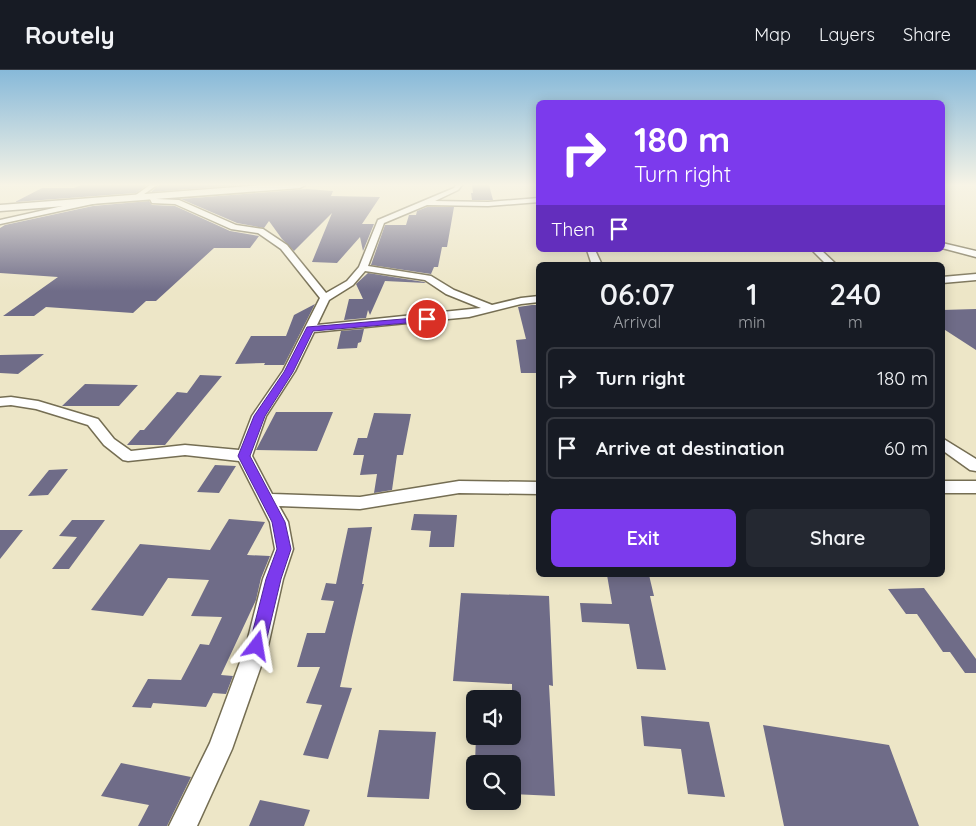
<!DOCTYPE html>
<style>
:root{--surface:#171b24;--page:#242831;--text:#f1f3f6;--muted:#9ea1a6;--line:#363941;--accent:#7c3aed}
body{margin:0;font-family:Quicksand,sans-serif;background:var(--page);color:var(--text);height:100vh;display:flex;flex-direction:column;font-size:19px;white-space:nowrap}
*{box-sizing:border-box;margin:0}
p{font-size:16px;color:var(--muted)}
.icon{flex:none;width:28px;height:28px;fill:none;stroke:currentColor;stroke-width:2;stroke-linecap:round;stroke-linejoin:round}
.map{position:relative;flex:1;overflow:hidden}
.details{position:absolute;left:536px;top:192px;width:409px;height:315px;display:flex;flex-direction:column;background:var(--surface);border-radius:8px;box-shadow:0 2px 12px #0003}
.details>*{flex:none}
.top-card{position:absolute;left:536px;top:30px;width:409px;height:152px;border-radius:8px;box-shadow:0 2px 12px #0003;background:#7c3aed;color:#fff;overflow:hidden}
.buttons{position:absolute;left:466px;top:620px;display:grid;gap:10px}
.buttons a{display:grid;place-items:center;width:55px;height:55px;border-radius:8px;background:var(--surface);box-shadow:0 2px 12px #0003;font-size:25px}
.pin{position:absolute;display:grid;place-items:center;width:42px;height:42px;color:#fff;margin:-21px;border:2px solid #fff;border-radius:50%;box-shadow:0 1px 5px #0007}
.me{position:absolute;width:55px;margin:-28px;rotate:14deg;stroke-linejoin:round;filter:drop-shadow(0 0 4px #0008)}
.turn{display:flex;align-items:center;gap:18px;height:105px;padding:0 15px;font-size:22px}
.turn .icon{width:65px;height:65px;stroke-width:2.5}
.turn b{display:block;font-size:35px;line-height:42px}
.then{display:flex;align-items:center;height:48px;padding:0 15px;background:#0003;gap:10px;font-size:19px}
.eta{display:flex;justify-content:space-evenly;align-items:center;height:85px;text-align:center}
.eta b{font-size:30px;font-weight:600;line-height:35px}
.cta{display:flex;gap:10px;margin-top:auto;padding:10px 15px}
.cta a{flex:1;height:58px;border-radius:8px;background:var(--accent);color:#fff;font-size:20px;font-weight:600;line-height:58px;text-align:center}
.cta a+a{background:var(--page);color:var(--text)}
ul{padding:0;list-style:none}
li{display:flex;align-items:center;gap:15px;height:62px;margin:0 10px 8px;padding:0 5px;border:2px solid var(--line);border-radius:8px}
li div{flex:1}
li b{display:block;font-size:19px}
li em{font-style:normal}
header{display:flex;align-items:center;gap:30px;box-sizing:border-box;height:70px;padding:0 25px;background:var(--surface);border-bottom:1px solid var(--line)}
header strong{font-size:24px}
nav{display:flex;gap:28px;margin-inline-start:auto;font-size:18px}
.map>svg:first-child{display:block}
.building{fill:#6f6c88}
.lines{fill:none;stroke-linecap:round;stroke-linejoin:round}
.minor-casing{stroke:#756e53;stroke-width:3}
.secondary-casing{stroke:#756e53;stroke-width:3}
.minor{fill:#fff;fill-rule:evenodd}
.secondary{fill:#fff;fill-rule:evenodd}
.route{fill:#7c3aed;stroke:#51269a}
</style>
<header>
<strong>Routely</strong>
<nav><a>Map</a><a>Layers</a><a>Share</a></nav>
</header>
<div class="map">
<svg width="976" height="756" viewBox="0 0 976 756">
<rect width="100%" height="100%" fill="#ede6c7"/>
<path class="building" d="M81 115H147L136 123 15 132 42 118H74Z
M159 115H239L151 122Z
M472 115H489L493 130H472L471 123H473Z
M307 119 333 121 331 126 380 127 362 154H374L363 181 360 167 337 193 312 192 332 143 294 181 282 169 269 151 264 158 237 153 181 129Z
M149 131 152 135 175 136 230 161 259 166 250 178H214L156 231H146L133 243 46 237 34 246H3L58 207 0 203V158L5 155 93 136Z
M427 137H454L447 177H442L438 197H434L431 204 371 195 385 155H406L409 145H416L417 141Z
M368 203 424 212 426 213 385 211 370 245 368 240 366 248 344 250 349 229H363L356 214Z
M315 234 284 295H264L265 293 235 294 251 266H286L294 245Z
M532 235H539V303H521L516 270 526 269 518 237Z
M976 239V280L942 258V240Z
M364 259 361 272 358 273 357 278 337 279 341 261Z
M44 284 18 304 0 303V285Z
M200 305 222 306 165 375H127L140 360H144L177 322 187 323Z
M85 314 138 315 119 336H62Z
M276 342H333L317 381 256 380Z
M374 343 411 344 403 385H397L392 420 374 423 377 404 360 405 364 385H353L358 368H367Z
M215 395 236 396 219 423 197 422Z
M68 399 48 425 28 426 49 400Z
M414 444 457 445 454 477H429L431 461 411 460Z
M229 449 265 452 247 485 270 486 261 508 256 530 221 605 233 606 226 624 213 623 206 637 153 633 151 638 132 637 148 609 181 610 200 574 209 575 222 547 191 546 209 510 168 508 143 546 91 540 140 474 210 480Z
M72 450H105L69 499H52L77 467 59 466Z
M372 457 362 514H364L340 617 352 618 328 689 303 685 322 635 306 633 320 597H297L307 563H325L334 531 321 530 326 513 336 514 348 458Z
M0 460H23L0 489Z
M607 505H649L654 526H650L666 600 637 599 629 554 582 552 580 533 612 534Z
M924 518 976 589V603H965L950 582H943L917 544H906L888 519Z
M461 523 549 526 553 616 549 615 555 726 512 724V694L475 693 476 666H512V614L453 611Z
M641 646 709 652 725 727 688 724 681 679 644 676Z
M763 655 889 675 919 756H784Z
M379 660 436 662 429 729 367 727Z
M121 693 191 707 167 756H138L149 735 101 726Z
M260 730 310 740 304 756H249Z"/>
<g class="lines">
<g class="minor-casing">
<path id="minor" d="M150 115H157L137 129H133V127Z
M456 115H462L458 120 435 131 488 132 539 128V132L488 136 427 135 384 153 368 196 431 206 454 220 492 235 521 228 539 226V232L521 234 469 247 314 262 295 301 266 346 252 386 272 424 360 427 459 411 539 412V424L459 423 360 439 279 436 288 452 293 479 283 509 268 576 232 679 197 756H169L210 673 246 576 263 509 275 479 270 452 239 391 185 385 128 391 123 390 104 375 88 355 36 339 11 335 0 336V328L11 327 38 331 98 349 114 369 131 381 185 375 239 380 252 346 283 301 320 228 281 179 258 163 231 159 175 134 152 133 149 127 150 126H154L157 129 179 130 236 155 263 159 287 175 326 223 347 211 359 197 378 150 454 118ZM365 201 425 210 446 224 481 238 317 255 329 230 353 215Z
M94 129H97V133L0 154V150Z
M942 173 976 181V187L942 178Z
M587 180H595L602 195H592Z
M812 180H821L837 195H827Z
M976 204V210L942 213V207Z
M942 368 976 389V401L970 400 942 380Z
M942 411H976V423H942Z"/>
</g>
<g class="secondary-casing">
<path id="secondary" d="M262 115H305L300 118 0 141V135Z"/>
</g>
<use href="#minor" class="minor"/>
<use href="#secondary" class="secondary"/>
</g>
<linearGradient id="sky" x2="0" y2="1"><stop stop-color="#87b9d9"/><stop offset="0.52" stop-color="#f7f4e6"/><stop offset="1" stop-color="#f7f4e6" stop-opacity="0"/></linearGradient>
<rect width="976" height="221" fill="url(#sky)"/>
<path class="route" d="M427 247H430V251L313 261 293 302 265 346 250 386 285 452 291 479 281 509 265 576 263 582 257 584 251 582 249 576 266 509 277 479 272 452 238 386 254 346 284 302 307 257Z"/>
</svg>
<div class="buttons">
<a><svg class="icon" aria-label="sound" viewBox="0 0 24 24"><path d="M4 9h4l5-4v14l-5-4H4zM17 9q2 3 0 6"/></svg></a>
<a><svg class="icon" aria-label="search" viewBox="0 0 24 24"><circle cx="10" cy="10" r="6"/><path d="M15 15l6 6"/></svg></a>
</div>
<div class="pin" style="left:427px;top:249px;background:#d93025"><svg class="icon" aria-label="arrive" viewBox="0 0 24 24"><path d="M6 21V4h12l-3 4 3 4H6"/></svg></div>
<svg class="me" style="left:257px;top:576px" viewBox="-20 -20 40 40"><path d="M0-17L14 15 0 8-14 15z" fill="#7c3aed" stroke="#fff" stroke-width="4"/></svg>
<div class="top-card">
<div class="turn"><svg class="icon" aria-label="right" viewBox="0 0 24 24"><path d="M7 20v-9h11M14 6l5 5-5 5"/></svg><div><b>180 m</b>Turn right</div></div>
<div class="then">Then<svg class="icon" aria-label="arrive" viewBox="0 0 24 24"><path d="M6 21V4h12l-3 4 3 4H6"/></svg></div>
</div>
<section class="details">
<div class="eta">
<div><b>06:07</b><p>Arrival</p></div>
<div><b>1</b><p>min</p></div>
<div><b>240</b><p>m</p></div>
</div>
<ul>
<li><svg class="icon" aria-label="right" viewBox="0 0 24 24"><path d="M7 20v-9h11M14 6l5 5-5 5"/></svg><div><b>Turn right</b></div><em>180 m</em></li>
<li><svg class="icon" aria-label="arrive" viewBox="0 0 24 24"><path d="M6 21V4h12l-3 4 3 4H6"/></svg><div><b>Arrive at destination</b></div><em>60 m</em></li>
</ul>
<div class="cta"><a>Exit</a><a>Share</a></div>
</section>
</div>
